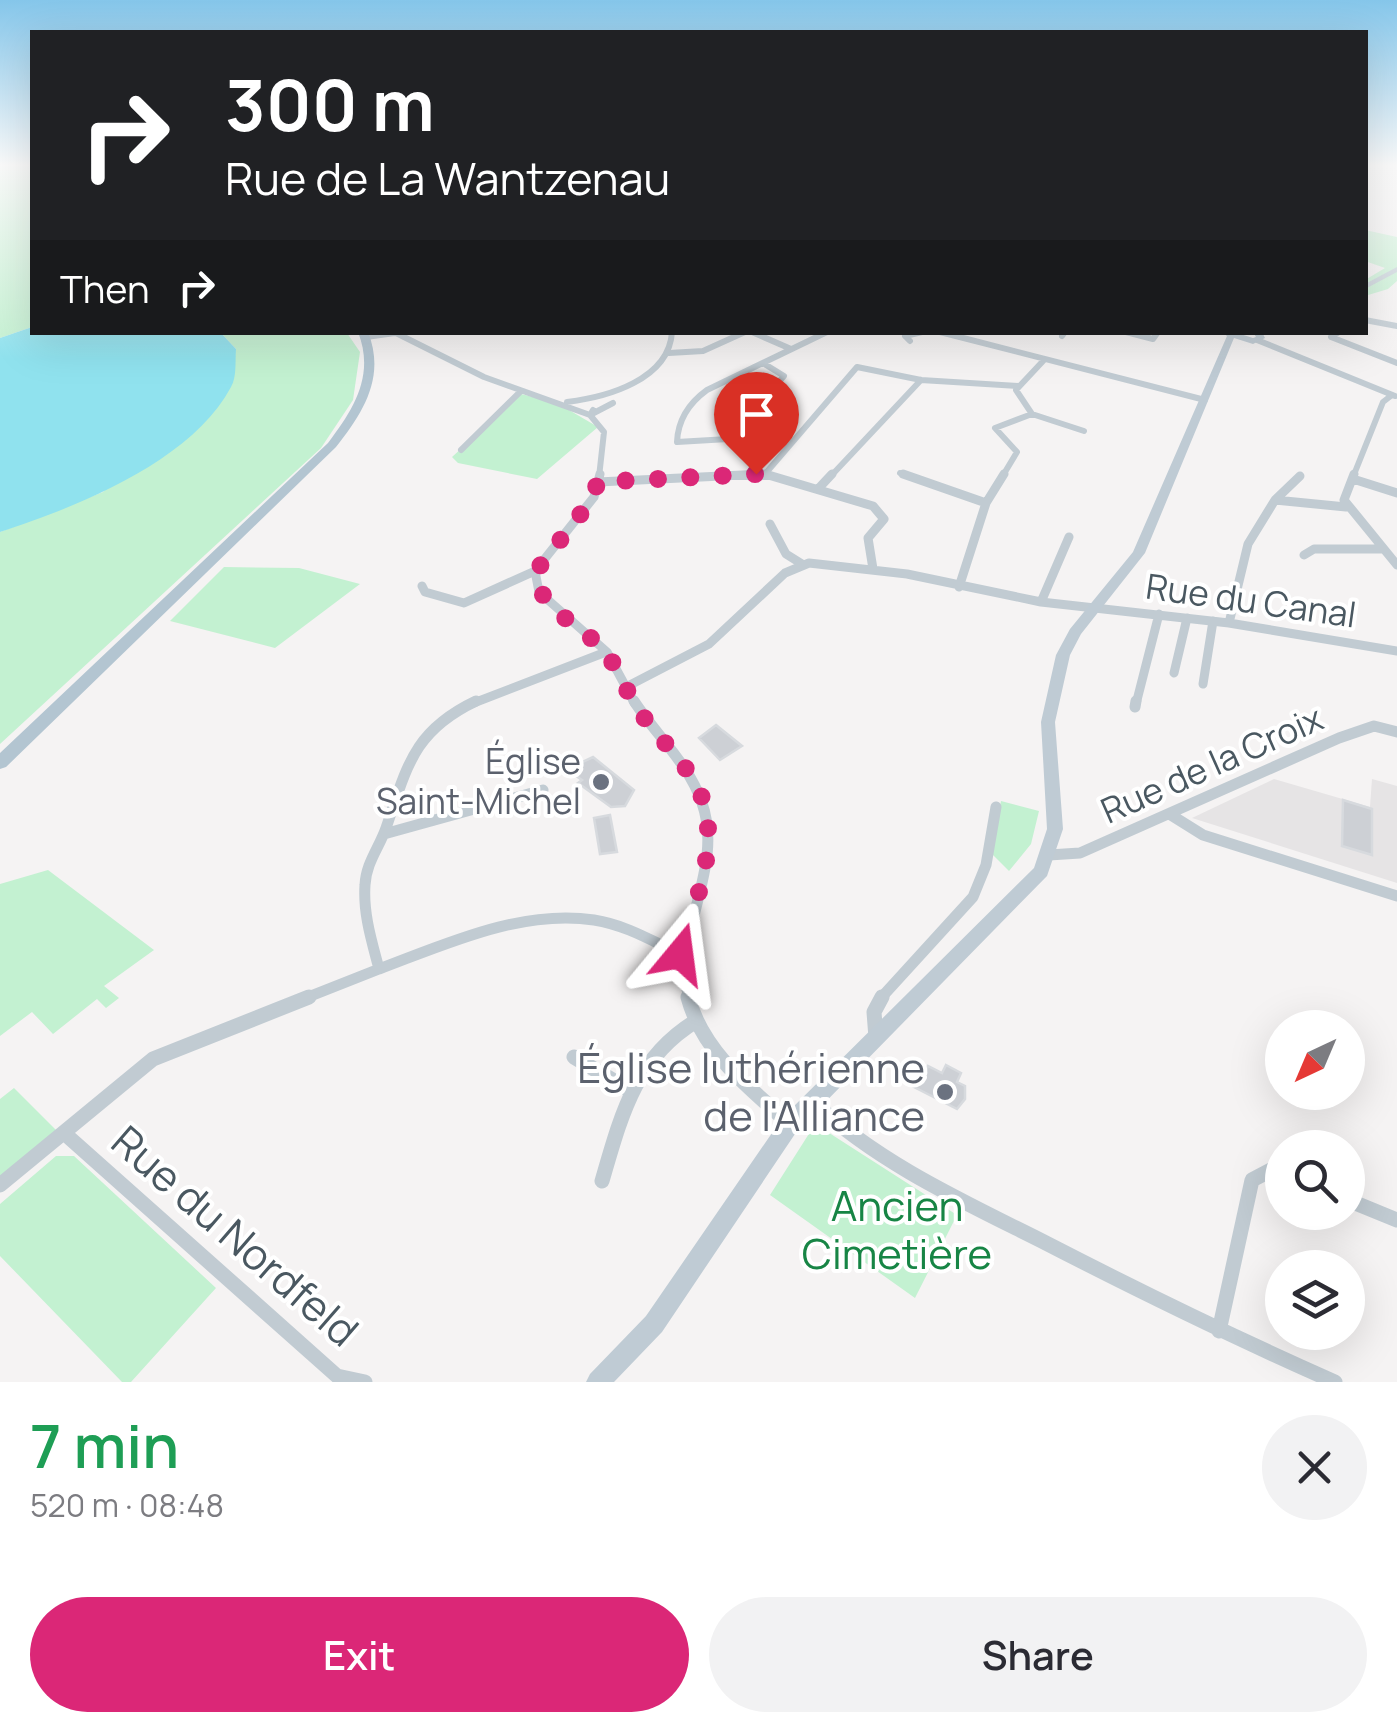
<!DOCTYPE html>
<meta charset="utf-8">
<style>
:root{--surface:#fff;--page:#f2f2f3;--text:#2b2b33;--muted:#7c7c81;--accent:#db2777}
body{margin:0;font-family:Manrope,sans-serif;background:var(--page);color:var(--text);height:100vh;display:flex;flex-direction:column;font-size:38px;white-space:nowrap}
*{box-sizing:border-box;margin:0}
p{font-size:32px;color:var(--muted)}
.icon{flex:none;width:55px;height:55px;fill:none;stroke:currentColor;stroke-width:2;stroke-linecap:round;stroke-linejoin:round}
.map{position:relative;height:1382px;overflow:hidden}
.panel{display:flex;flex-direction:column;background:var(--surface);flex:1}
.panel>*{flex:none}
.banner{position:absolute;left:30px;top:30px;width:1338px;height:305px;border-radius:0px;box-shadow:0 10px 40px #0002;background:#202124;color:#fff;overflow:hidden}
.needle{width:65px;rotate:224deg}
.tools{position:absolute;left:1265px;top:1010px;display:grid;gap:20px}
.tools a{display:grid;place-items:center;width:100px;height:100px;border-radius:50%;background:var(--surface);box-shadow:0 10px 40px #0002;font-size:50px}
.pin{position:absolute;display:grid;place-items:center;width:85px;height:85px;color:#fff;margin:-102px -42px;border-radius:50% 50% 50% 0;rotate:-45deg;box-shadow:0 0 10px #0007}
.pin .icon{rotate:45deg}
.me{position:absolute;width:110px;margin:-55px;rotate:16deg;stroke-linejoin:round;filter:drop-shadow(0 0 8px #0008)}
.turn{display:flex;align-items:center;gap:35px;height:210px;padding:0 30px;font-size:45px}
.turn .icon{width:130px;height:130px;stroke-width:2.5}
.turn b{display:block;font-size:70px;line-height:85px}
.then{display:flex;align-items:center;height:95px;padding:0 30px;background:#0003;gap:20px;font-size:38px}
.round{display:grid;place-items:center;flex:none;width:105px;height:105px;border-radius:52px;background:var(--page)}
.headline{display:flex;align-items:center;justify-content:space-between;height:170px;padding:0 30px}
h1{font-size:60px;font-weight:600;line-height:75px;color:#1e9e55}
.action{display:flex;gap:20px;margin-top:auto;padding:20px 30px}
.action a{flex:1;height:115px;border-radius:60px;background:var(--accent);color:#fff;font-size:40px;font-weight:600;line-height:115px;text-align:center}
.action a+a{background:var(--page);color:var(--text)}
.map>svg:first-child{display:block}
.education{fill:#e6e4e5}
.green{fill:#c3f1d1}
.water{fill:#90e2ee}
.building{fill:#cdd0d5;stroke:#d7dade;stroke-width:2.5}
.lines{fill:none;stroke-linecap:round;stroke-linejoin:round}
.street-far3{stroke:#c1cbd2;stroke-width:6}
.street-far2{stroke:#c1cbd2;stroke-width:9}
.street-far1{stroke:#c1cbd2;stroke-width:11}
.street{stroke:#c1cbd2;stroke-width:15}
.secondary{fill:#bfcbd4;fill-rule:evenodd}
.primary{fill:#b3c5d1;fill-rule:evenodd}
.route{stroke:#db2777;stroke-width:18;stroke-dasharray:0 32.4}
.worship-dot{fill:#6b7280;stroke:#fff;stroke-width:4}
.labels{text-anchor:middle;stroke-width:8;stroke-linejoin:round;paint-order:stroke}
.street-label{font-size:35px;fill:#4a5861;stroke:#fff}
.worship-label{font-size:35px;fill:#5b616d;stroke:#fff;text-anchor:end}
.near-worship-label{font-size:42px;fill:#5b616d;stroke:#fff;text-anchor:end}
.near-park-label{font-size:42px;fill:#178545;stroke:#fff}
.near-street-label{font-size:42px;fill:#4a5861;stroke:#fff}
</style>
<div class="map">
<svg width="1397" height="1382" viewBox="0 0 1397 1382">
<rect width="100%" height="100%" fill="#f5f3f3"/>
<path class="education" d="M1274 779 1370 807 1372 779 1397 786V883L1192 818Z"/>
<path class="green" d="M0 166H32V327L0 338Z
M1365 230 1397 237V281L1388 289 1365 296V280L1385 268 1365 261Z
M221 333H347L360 352 353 400 321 448 0 744V532L103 492 236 349Z
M521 394 557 403 598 427 537 479 458 463 452 457Z
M224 567 299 568 360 584 275 648 170 621Z
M1001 801 1039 811 1031 844 1009 871 992 854Z
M48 870 154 950 104 986 119 998 106 1008 97 999 53 1034 32 1012 0 1036V884Z
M14 1088 56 1130 0 1177V1099Z
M812 1129H823L957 1215 915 1298 770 1195Z
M56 1156H74L216 1288 131 1382H122L0 1256V1204Z"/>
<path class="water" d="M32 327V332L221 333 236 349C235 361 237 377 231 387 192 461 77 507 0 532V338Z"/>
<path class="building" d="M716 725 742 746 720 760 699 738Z
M593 757 634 790 625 806 611 807 578 783 582 780 573 774 572 767Z
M1343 800 1372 809V855L1342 846Z
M610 815 617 852 600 854 594 818Z
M946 1065 961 1073 957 1082 965 1086V1099L957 1109 910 1085 917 1070 925 1073 928 1066 942 1073Z"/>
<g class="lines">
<path class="street-far3" d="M1365 320 1397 326
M394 332 484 377 590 415 604 432 599 477
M752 332 791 349
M940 332 1205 400
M1126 332 1153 339 1158 332
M1339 332 1331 337 1397 363
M1062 336 1065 332
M366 337 395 333
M1257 340 1395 396
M910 341 905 336 922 332
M669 353 703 351 745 332
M763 363 784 376 728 439 677 442C678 419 689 403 707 390L827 332
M567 402C607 397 669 380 672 332
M593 410 590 415 613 403
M1032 414 1084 431
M461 450 521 391
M900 473 910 477
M765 474 857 367 921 380 1018 386
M711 477H774
M830 477 921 380
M1002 477 1017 452 995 428 1032 414 1016 390 1044 360
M1353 477 1383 402 1392 395"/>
<path class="street-far2" d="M600 474 594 497 535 571 539 592 607 652 635 704
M765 474 873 506 884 519 868 538 873 569
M903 474 986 503
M1354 474 1344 500 1397 565
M1353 479 1397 493
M598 482 763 474
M818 489 832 474
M1275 500 1300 476
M770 524 786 554 802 564
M1304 555 1314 549H1381
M422 586 425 592 464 603 535 571
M959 587 986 503 1004 474
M1041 602 1069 537
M1229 623 1248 544 1275 500 1346 507
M1174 673 1187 618
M1203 684 1213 621
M628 686 709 644 785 573 809 563 907 574 1041 602 1229 623 1397 651
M471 704 606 652
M1136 704 1159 614"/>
<path class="street-far1" d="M476 701C413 731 407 767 386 828 379 848 366 863 365 885 363 914 372 942 379 969 446 944 521 909 594 920 626 925 652 941 680 954
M634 701C656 735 689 764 702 803 725 869 672 932 689 999
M1135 707 1136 701
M1171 815 1203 835 1397 896
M384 834 543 790
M1049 855 1080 853 1339 738 1374 726 1397 732
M303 999 379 969
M880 999 973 897 986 865 996 807"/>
<path class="street" d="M688 997C702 1051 750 1089 790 1124
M876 1038 874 1012 882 997
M574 1057 629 1090
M813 1102C879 1163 960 1200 1040 1240 1137 1290 1235 1338 1335 1382
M64 1133 337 1376 365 1382
M602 1181C621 1116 635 1058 696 1021
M0 1185 153 1059 309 997
M1348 1200 1397 1220
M1219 1331 1252 1180 1271 1170 1282 1174"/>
<path class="secondary" d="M1397 267V272L1365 289V284Z
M1234 332 1253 338 1256 337 1253 332H1262L1265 338 1253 344 1234 338 1145 553 1081 634 1070 655 1055 722 1063 829 1047 876 797 1131 662 1332 614 1382H586L590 1374 646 1316 783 1117 1034 868 1047 829 1041 722 1056 655 1070 629 1133 552 1227 336 1223 333Z"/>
<path class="primary" d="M358 332H368C386 377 363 413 336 447L6 767 0 769V753L328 443C354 409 375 375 358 332Z"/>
</g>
<linearGradient id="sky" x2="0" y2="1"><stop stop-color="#85c6ea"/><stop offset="0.46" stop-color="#fafafa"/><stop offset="1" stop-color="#fafafa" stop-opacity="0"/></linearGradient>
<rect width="1397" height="359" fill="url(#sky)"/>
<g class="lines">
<path class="route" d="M680 954C696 897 728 831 691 776 674 750 650 729 634 703 620 679 615 658 592 639 571 621 535 602 536 571L590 502 598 482 756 474"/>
</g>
<g class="worship-dot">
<circle cx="601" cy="782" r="10"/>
<circle cx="945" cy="1092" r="10"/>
</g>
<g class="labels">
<g class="street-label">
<text transform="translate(1251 601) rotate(8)" y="12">Rue du Canal</text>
<text transform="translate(1212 765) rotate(-24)" y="12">Rue de la Croix</text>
</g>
<g class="worship-label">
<text x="581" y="774">Église<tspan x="581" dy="40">Saint-Michel</tspan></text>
</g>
<g class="near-worship-label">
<text x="925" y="1083">Église luthérienne<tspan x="925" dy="48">de l'Alliance</tspan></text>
</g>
<g class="near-park-label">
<text x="897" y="1221">Ancien<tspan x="897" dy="48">Cimetière</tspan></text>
</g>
<g class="near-street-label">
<text transform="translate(235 1236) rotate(41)" y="15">Rue du Nordfeld</text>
</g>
</g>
</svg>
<div class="tools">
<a><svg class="needle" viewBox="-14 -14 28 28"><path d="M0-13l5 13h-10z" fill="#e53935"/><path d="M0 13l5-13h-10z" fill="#7c7c81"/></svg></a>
<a><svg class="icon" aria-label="search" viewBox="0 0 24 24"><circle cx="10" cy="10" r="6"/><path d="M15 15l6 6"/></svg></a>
<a><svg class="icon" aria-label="layers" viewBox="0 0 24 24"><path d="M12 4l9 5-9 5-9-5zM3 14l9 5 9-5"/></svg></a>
</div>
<div class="pin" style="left:756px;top:474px;background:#d93025"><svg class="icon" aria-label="arrive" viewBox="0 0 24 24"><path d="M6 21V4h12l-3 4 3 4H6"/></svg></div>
<svg class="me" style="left:680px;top:954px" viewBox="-20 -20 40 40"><path d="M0-17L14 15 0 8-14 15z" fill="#db2777" stroke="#fff" stroke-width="4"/></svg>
<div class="banner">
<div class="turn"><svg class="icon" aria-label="right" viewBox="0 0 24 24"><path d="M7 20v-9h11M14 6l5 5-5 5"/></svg><div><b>300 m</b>Rue de La Wantzenau</div></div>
<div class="then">Then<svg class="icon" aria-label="right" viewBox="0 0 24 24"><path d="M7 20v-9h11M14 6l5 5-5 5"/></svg></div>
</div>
</div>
<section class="panel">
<div class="headline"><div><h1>7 min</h1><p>520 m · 08:48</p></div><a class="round"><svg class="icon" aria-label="close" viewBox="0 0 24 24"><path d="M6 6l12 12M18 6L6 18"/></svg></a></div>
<div class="action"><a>Exit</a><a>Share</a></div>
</section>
